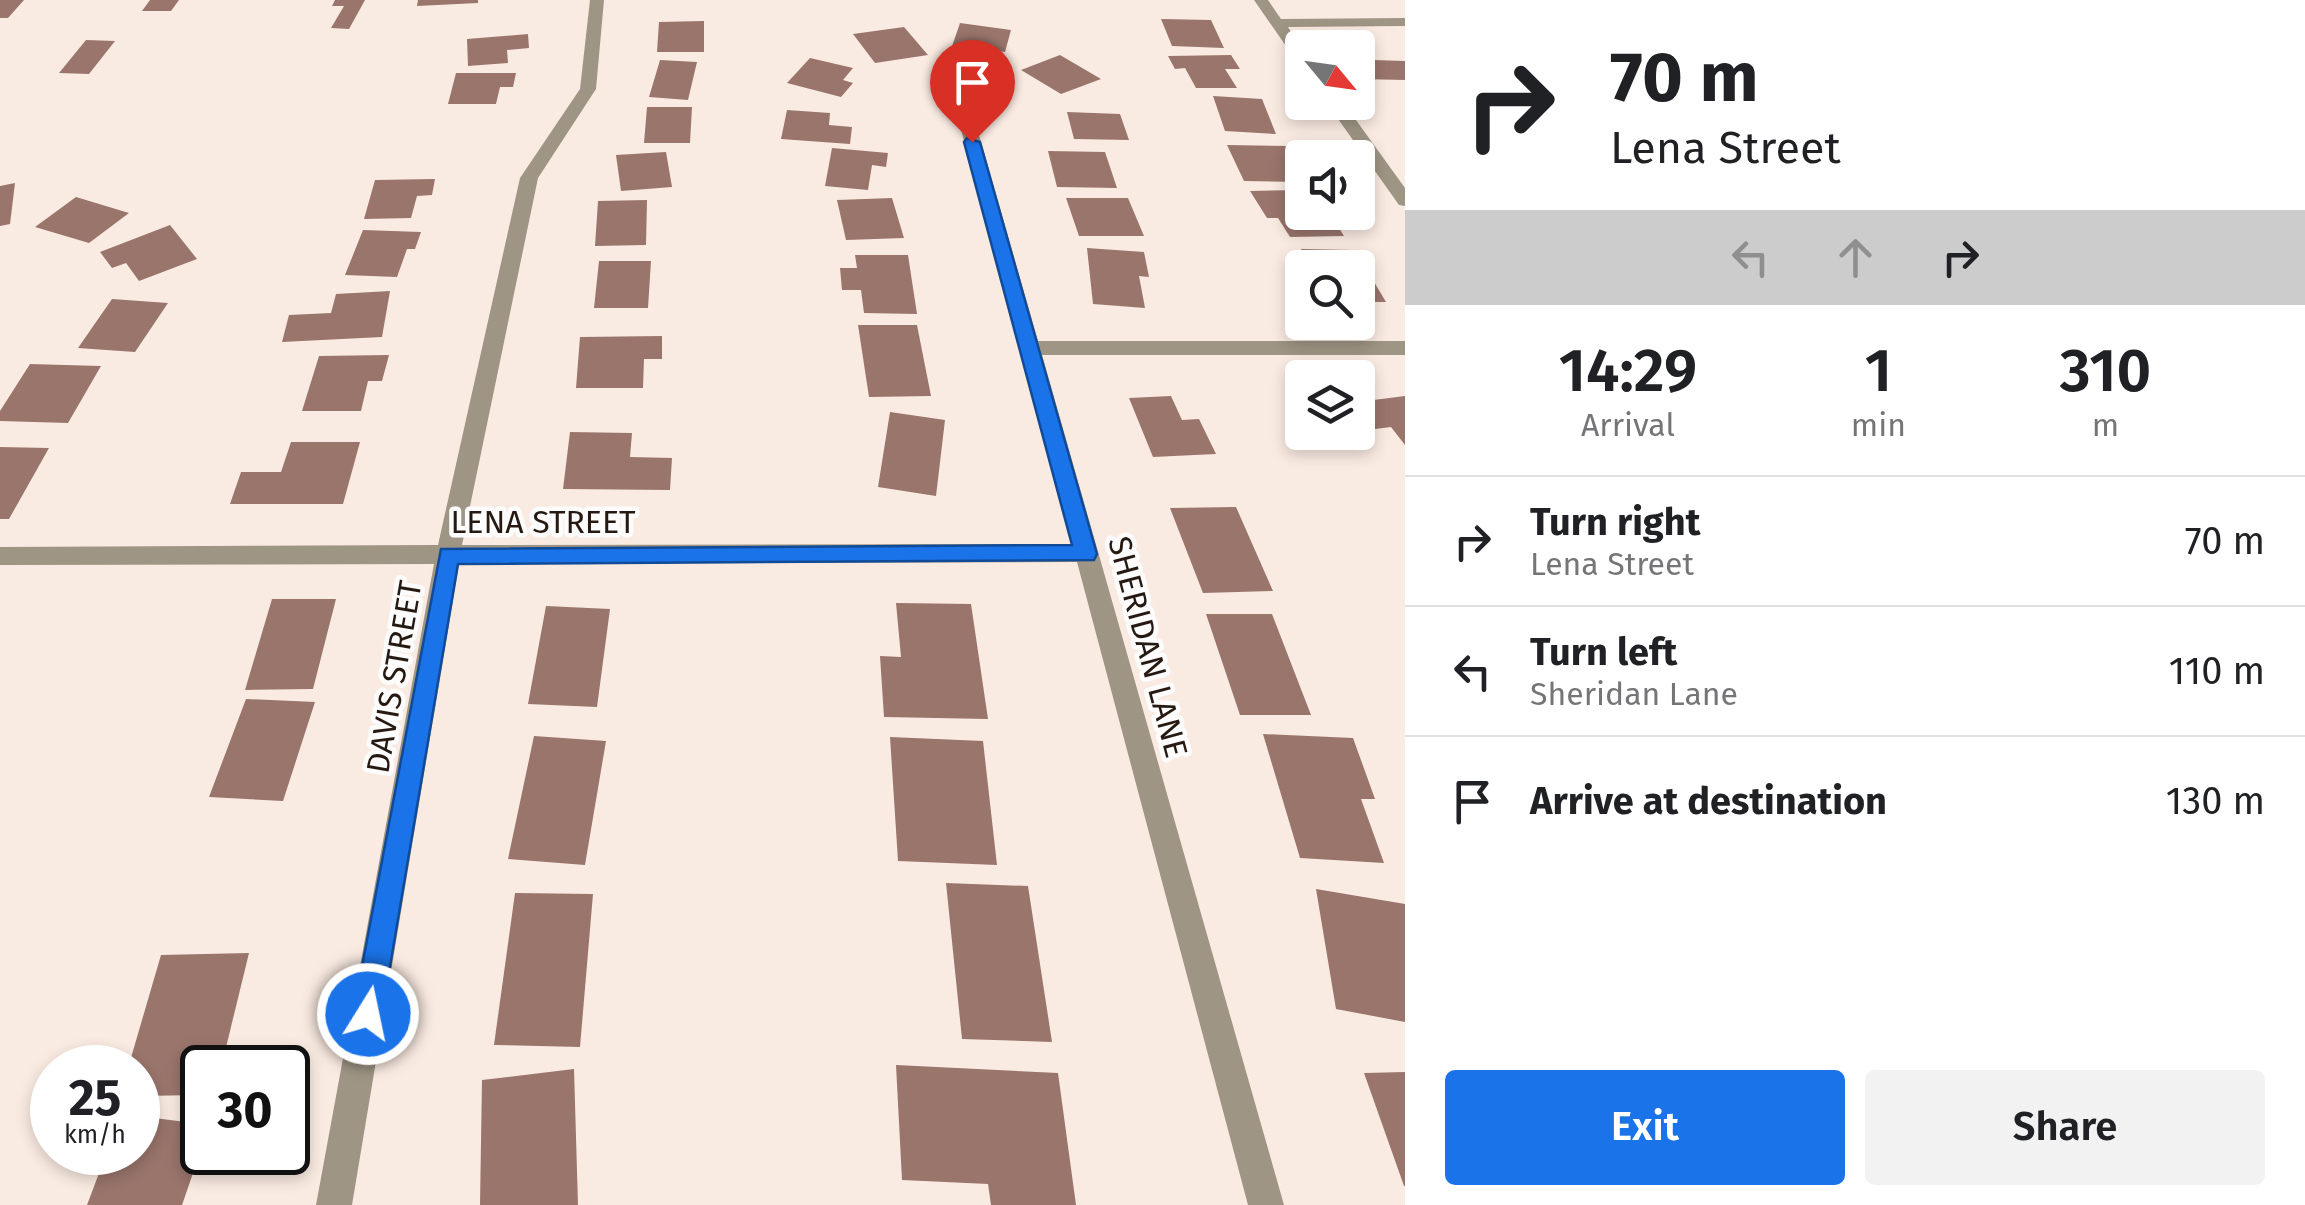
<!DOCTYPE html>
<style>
:root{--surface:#fff;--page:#f2f2f2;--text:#202124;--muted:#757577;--line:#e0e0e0;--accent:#1a73e8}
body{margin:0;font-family:"Fira Sans",sans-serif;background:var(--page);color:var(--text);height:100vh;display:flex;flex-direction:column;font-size:38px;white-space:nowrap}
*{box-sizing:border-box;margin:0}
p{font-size:32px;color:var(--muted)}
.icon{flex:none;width:55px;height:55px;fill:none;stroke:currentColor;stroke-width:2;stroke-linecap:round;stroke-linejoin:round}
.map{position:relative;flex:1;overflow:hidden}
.drawer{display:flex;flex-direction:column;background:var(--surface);width:900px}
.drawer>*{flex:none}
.banner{background:#fff;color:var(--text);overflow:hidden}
.needle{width:65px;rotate:119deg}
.controls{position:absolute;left:1285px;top:30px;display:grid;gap:20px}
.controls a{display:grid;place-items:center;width:90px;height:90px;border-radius:10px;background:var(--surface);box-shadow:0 5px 15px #0003;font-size:50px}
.speed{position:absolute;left:30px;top:1045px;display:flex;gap:20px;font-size:50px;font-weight:700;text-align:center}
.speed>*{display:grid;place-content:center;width:130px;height:130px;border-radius:50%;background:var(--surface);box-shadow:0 5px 15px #0003;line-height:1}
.speed small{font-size:25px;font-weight:400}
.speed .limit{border:5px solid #111;border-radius:15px;background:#fff;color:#111}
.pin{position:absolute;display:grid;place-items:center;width:85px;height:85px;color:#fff;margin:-102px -42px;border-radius:50% 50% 50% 0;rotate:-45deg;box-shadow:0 0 10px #0007}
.pin .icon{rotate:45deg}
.me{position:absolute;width:110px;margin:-55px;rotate:10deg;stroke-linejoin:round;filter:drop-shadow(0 0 8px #0008)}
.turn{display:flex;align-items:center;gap:35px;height:210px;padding:0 40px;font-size:45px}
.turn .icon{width:130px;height:130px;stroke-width:2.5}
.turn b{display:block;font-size:70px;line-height:85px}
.lanes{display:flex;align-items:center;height:95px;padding:0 40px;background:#0003;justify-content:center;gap:50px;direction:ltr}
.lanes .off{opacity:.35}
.eta{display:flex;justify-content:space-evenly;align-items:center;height:170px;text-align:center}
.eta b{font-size:60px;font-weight:600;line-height:70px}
.action{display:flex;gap:20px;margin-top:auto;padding:20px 40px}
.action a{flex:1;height:115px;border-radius:10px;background:var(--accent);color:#fff;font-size:40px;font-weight:600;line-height:115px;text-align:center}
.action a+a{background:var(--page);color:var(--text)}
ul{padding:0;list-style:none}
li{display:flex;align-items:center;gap:30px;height:130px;padding:0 40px;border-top:2px solid var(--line)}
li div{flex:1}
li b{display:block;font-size:38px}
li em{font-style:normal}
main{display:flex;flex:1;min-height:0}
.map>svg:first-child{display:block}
.building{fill:#9a756c}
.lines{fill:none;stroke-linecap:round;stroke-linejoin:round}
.minor{fill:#9e9584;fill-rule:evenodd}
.route{fill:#1a73e8;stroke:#114b97;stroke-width:2.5}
.labels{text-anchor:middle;stroke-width:9;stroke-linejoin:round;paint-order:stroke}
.street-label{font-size:32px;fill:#251911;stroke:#fcfcfc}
</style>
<main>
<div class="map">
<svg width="1405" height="1205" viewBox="0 0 1405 1205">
<rect width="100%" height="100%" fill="#faebe2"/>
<path class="building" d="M0 0H24L8 18H0Z
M150 0H179L171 11H142Z
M335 0H365L349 29 331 28 344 6H332Z
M418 0H478V3L417 6Z
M1161 19 1211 20 1224 48 1172 46Z
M704 21V52H657L659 22Z
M960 23 1011 30 1005 52 984 49 982 57 950 52Z
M904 27 928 55 875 63 853 34Z
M528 34 529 48 507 50 508 63 468 66 467 39Z
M86 40 115 41 89 74 59 73Z
M1060 55 1101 79 1061 94 1021 70Z
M1231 55 1240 69H1225L1237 88H1196L1185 68 1175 69 1168 56Z
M1358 55H1369L1373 60 1405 61V80L1358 79Z
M810 58 853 68 843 80 853 83 841 97 787 83Z
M660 60 697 62 688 100 649 97Z
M456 73H516L513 87H500L496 104H448Z
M1213 96 1262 99 1276 134 1225 131Z
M647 107H692L690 143H644Z
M787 110 830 113 829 125 852 127 850 144 781 139Z
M1067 112 1120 114 1129 140 1074 139Z
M1227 145 1290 146 1302 170V182L1244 181Z
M832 148 888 153 886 167 872 165 868 190 825 186Z
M1048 151 1105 152 1117 188 1057 187Z
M666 152 672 187 621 191 616 155Z
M435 179 432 195 417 196 411 218 364 219 375 180Z
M15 183 10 224 0 226V186Z
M1302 190V212H1329L1344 236 1290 237 1278 218H1267L1250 191Z
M76 197 129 213 89 243 35 227Z
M892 198 904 238 846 240 837 200Z
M1066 198H1128L1144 236H1079Z
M647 200 646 245 595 246 598 201Z
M170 225 197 259 139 281 126 263 112 268 100 252Z
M363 230 421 232 415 249H407L397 277 345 275Z
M1087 248 1144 252 1149 277 1139 276 1145 308 1093 304Z
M1301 249 1355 250 1386 302H1358V268H1310Z
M855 255H908L917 314 864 313 861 290H842L840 268H857Z
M599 261H651L648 308H594Z
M390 291 382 337 282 342 289 315 331 313 336 294Z
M112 299 168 303 135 352 78 348Z
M858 325H917L931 396 869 397Z
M662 336V359H644L643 388H576L580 337Z
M389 355 382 381H368L361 411H302L319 356Z
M30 364 101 366 68 423 0 421V411Z
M1171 396 1182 420 1199 419 1216 454 1153 457 1129 398Z
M1405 396V445L1391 427 1367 430 1358 417V402Z
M890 412 945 420 936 496 878 487Z
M570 432 632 433 630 457 672 458 670 490 563 489Z
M291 442H360L343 504H230L241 472H281Z
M0 447 49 448 9 519H0Z
M1236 507 1273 591 1203 593 1170 508Z
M272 599H336L313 689 245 690Z
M896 603 971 604 988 719 884 717 880 656 901 657Z
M546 606 610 609 597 707 528 704Z
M1206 614H1272L1311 715H1240Z
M246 699 315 702 283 801 209 797Z
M1263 734 1353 738 1375 799H1361L1384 863 1300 858Z
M534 736 606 741 585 865 508 859Z
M890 737 983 741 997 865 898 861Z
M946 883 1028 886 1052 1042 962 1039Z
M1316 889 1405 904V1022L1336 1009Z
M515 893 593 894 580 1047 494 1045Z
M249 953 221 1068H202V1095L138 1096V1068H128L161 955Z
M896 1065 1058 1073 1076 1205H991L988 1184 902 1180Z
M574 1069 578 1205H480L482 1080Z
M1405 1072V1186H1404L1364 1073Z
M138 1116 202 1124V1147L182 1205H87L107 1152H138Z"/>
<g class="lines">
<path class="minor" d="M590 0H604L596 89 538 178 462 545 1072 544 955 107 963 102 971 107 1038 341H1405V355H1042L1284 1205H1248L1077 562 459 564 352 1205H316L434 564 0 565V547L438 545 520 178 580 89Z
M1254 0H1268L1281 19 1405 18V26L1288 27 1302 49V64L1297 62Z
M1326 102H1343L1405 188V206L1399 205Z"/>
</g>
<path class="route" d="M967 138 980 142 1097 554 1094 560 458 564 382 1014 378 1024 368 1028 357 1024 353 1014 441 549 1072 545 964 142Z"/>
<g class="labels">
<g class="street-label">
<text x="543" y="533">LENA STREET</text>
<text transform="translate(1148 647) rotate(75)" y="11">SHERIDAN LANE</text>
<text transform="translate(394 677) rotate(-80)" y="11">DAVIS STREET</text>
</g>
</g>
</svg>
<div class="controls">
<a><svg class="needle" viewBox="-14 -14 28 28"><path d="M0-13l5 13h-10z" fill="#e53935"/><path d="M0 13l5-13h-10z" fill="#757577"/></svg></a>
<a><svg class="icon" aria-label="sound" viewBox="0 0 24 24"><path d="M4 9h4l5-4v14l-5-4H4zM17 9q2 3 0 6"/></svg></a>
<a><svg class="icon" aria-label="search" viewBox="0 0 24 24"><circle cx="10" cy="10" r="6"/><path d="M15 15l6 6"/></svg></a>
<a><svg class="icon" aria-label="layers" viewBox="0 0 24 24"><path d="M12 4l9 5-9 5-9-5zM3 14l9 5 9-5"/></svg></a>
</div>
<div class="speed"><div>25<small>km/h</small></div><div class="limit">30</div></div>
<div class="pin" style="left:972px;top:142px;background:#d93025"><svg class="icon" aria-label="arrive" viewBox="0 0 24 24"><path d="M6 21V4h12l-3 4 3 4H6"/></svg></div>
<svg class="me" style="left:368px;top:1014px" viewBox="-20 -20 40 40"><circle r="17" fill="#1a73e8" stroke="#fff" stroke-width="3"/><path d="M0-11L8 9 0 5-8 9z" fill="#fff"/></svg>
</div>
<section class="drawer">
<div class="banner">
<div class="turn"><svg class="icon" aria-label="right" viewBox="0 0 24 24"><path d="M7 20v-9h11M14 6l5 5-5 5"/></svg><div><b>70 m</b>Lena Street</div></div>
<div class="lanes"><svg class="icon off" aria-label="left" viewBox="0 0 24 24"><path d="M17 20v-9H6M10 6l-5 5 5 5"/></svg><svg class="icon off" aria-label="ahead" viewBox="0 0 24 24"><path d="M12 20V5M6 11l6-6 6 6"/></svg><svg class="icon" aria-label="right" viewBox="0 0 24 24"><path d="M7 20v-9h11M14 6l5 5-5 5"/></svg></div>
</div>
<div class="eta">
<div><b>14:29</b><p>Arrival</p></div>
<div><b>1</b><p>min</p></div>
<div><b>310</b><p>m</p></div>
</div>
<ul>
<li><svg class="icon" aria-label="right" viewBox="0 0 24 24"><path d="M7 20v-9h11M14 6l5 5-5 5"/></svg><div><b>Turn right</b><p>Lena Street</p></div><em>70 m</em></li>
<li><svg class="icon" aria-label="left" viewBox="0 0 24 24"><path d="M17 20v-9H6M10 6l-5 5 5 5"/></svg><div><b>Turn left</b><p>Sheridan Lane</p></div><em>110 m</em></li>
<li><svg class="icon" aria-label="arrive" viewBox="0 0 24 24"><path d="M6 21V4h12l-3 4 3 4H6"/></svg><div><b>Arrive at destination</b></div><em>130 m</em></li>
</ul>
<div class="action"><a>Exit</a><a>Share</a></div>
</section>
</main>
